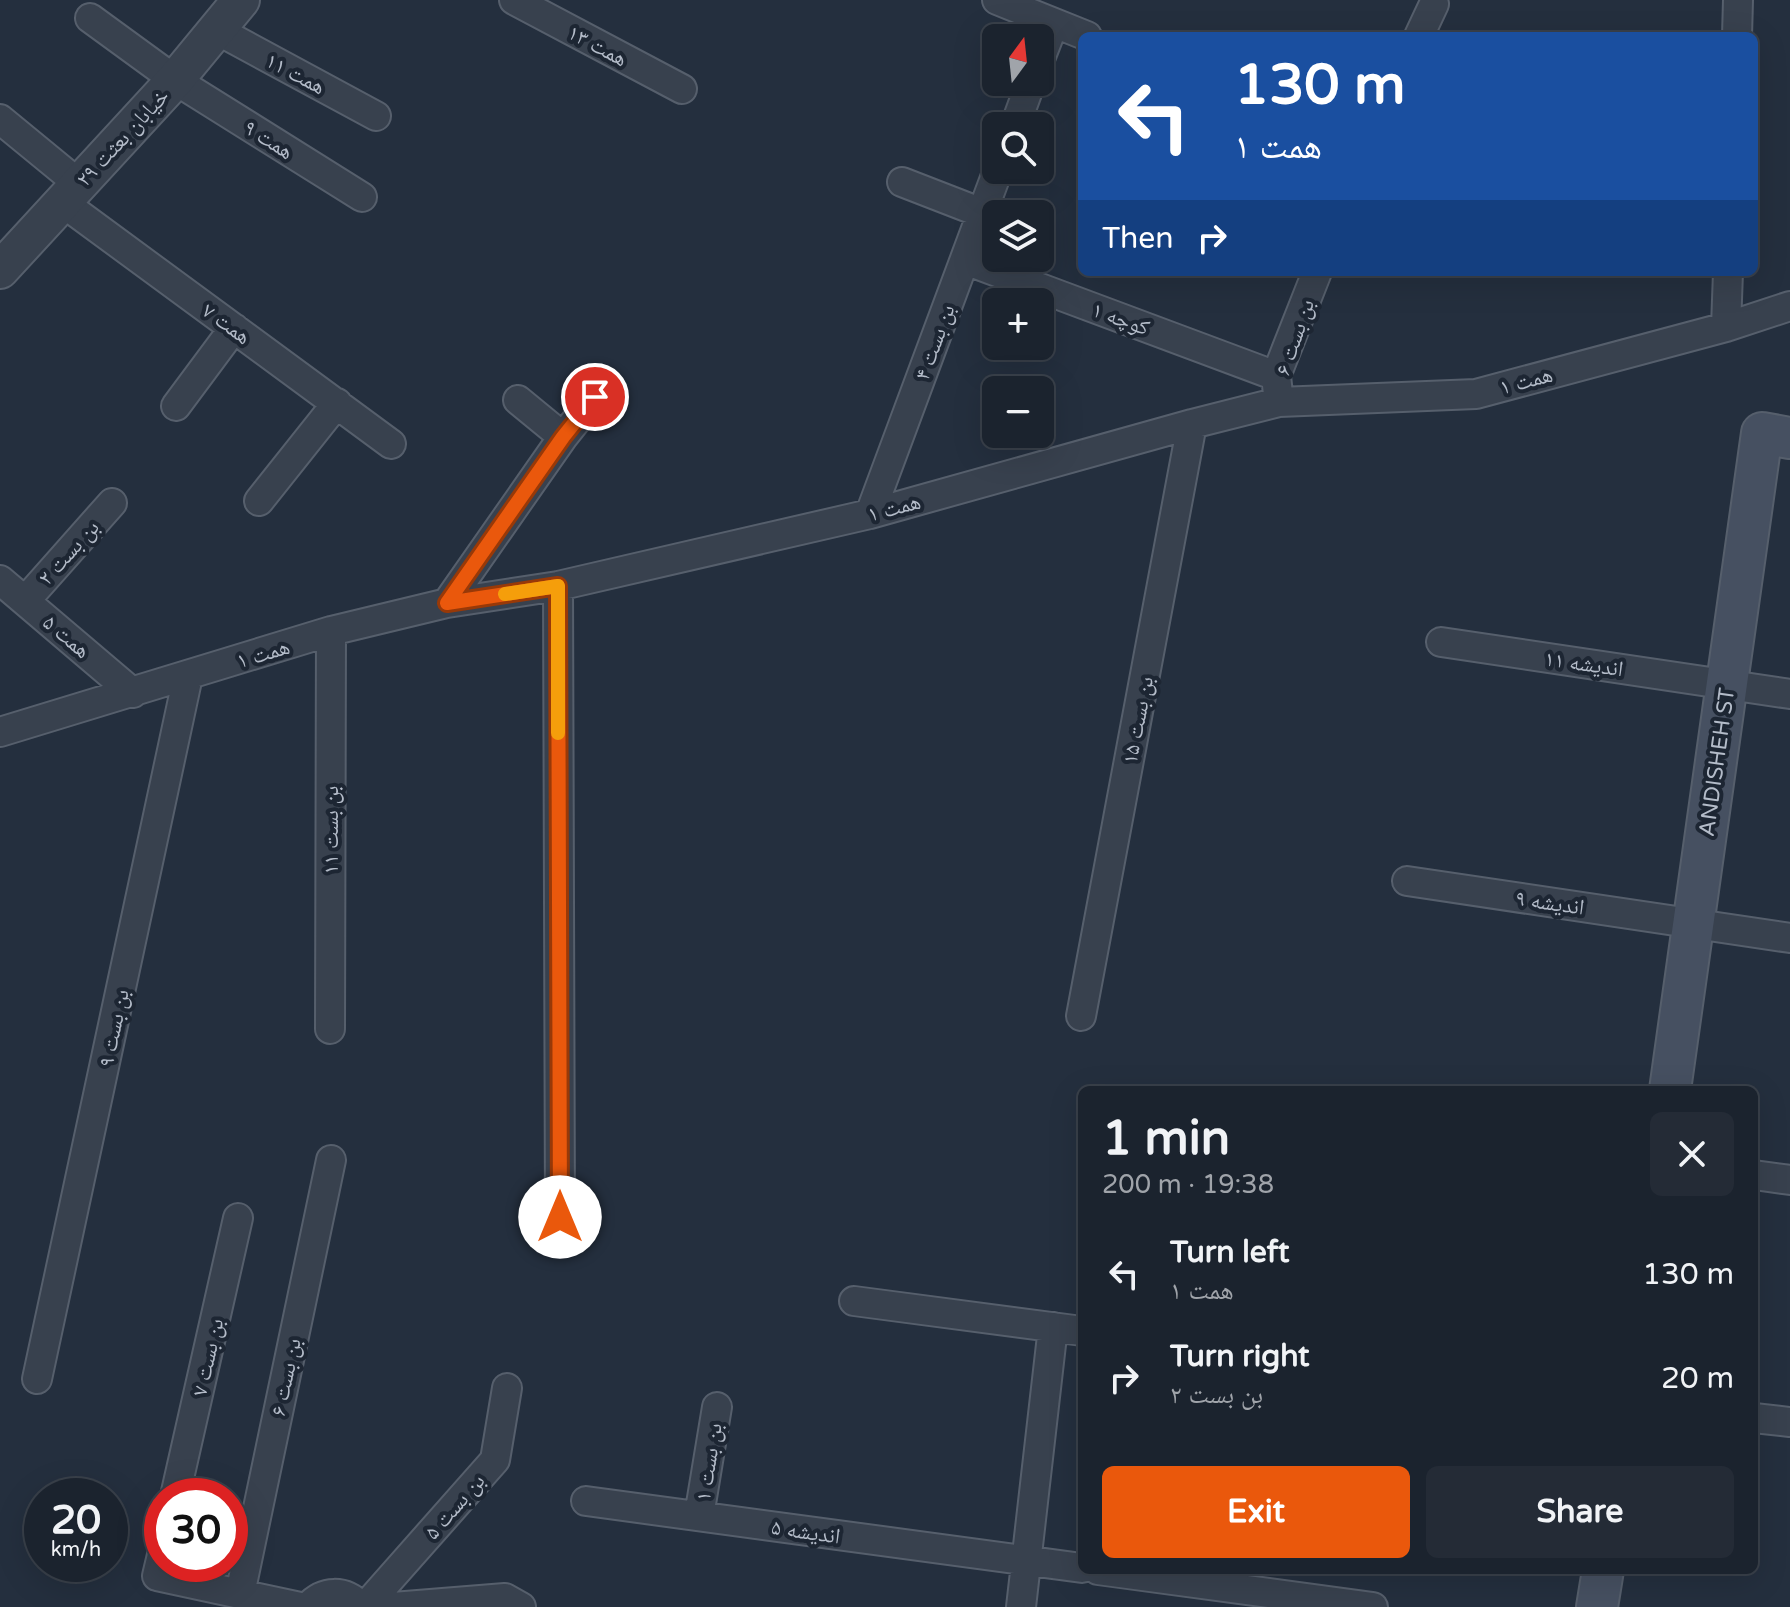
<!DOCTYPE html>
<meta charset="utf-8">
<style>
:root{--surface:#1b232e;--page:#242b36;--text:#f1f3f6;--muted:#a0a4aa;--line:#39404a;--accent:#ea580c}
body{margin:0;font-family:"Varela Round","Noto Naskh Arabic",sans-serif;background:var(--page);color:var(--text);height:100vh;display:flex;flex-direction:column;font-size:30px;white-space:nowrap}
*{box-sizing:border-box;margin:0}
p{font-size:26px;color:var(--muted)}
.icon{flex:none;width:44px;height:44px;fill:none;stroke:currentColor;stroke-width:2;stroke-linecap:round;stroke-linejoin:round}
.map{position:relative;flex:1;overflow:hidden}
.details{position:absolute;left:1078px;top:1086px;width:680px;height:488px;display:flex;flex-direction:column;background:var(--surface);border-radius:12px;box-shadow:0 8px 32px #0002,0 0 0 2px var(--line)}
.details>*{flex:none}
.hud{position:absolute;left:1078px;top:32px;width:680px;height:244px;border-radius:12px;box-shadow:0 8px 32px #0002,0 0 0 2px var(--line);background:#1a4fa0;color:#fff;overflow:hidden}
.needle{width:52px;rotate:15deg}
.buttons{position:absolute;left:982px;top:24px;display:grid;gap:16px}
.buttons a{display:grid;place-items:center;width:72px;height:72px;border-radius:12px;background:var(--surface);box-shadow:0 8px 32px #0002,0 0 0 2px var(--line);font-size:40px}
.speed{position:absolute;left:24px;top:1478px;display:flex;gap:16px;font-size:40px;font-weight:700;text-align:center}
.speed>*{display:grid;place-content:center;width:104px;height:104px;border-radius:50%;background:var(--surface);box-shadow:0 8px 32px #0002,0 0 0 2px var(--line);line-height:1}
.speed small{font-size:20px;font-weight:400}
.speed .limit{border:12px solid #d22;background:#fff;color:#111}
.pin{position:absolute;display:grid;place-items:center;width:68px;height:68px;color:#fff;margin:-34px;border:4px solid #fff;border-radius:50%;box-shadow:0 2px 8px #0007}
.me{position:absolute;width:88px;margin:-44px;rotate:0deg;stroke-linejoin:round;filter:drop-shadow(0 0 6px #0008)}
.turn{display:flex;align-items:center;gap:28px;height:168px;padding:0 24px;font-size:36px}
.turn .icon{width:104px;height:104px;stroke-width:2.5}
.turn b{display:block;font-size:56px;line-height:68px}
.then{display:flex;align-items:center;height:76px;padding:0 24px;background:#0003;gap:16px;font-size:30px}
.round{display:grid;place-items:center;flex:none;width:84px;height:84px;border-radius:12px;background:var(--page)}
.summary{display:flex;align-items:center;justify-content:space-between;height:136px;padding:0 24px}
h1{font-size:48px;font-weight:800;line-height:60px}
.button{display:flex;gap:16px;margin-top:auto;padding:16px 24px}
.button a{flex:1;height:92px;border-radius:12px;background:var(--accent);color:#fff;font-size:32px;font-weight:800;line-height:92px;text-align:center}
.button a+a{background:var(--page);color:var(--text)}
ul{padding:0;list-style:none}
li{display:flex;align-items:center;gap:24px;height:104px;padding:0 24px}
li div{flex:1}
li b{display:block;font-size:30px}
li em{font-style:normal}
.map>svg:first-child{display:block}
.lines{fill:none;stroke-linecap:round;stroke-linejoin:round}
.minor-casing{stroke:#565f6c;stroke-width:32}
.tertiary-casing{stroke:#565f6c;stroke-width:40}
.secondary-casing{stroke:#565f6c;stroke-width:44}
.minor{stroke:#38414e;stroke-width:28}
.tertiary{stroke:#38414e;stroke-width:36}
.secondary{stroke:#465061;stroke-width:40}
.route-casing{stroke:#983908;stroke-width:20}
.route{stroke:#ea580c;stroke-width:14}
.slow{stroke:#f59e0b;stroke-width:14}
.labels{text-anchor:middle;stroke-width:8;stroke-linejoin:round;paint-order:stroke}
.street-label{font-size:22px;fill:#b4bcc9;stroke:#1d2633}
</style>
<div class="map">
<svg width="1790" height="1607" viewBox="0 0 1790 1607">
<rect width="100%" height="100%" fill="#242f3e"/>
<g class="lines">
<g class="minor-casing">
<path id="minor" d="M514 0 682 89
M997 0 1087 36
M90 18 175 80 362 197
M215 29 376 116
M1419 36 1434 4
M1737 36 1738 0
M1040 59 1054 23
M0 119 79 184
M1015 126 1031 82
M902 182 982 213
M62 202 391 444
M965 260 1276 376
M1726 327 1728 272
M1278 394 1276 376 1317 272
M518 400 563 437
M176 406 234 328
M259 501 337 403
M870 514 998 170
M0 580 133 693
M558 586 560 1217
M25 601 112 503
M447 603 563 437 595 397
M1441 642 1790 694
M0 732 331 631 447 603 558 586 870 514 1192 424 1279 402 1476 394 1726 327 1790 306
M1407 881 1790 938
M1081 1016 1192 424
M330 1029 331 631
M1754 1175 1790 1180
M854 1301 1082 1331
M37 1379 188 676
M1754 1418 1790 1422
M175 1496 238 1218
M586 1501 1082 1568
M699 1516 717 1407
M162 1555 157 1576 300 1607
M1098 1570 1373 1607
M240 1594 331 1160
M308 1607C323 1590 345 1589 361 1607
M365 1607 495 1460 507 1388
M393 1607 505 1598 521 1607
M1021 1607 1053 1327"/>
</g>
<g class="tertiary-casing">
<path id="tertiary" d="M0 270 175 80 241 0"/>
</g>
<g class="secondary-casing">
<path id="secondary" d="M1670 1090 1762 433 1790 438
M1597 1607 1603 1570"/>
</g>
<use href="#minor" class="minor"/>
<use href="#tertiary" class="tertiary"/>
<use href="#secondary" class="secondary"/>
</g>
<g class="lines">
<g class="route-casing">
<path id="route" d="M560 1217 558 586 447 603 563 437 595 397"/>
</g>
<use href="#route" class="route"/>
<path class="slow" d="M505 594 558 586V733"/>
</g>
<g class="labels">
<g class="street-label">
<text transform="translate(598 45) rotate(28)" y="8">همت ۱۳</text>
<text transform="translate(296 73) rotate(28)" y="8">همت ۱۱</text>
<text transform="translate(122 137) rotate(-47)" y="8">خیابان بعثت ۲۹</text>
<text transform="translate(269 139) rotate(32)" y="8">همت ۹</text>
<text transform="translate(1121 318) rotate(20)" y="8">کوچه ۱</text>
<text transform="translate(227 323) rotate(36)" y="8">همت ۷</text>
<text transform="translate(1294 337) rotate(-71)" y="8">بن بست ۶</text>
<text transform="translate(934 342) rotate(-70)" y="8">بن بست ۴</text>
<text transform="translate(1526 380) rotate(-15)" y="8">همت ۱</text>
<text transform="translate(894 507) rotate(-15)" y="8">همت ۱</text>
<text transform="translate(68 552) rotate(-48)" y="8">بن بست ۲</text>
<text transform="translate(67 636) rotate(40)" y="8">همت ۵</text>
<text transform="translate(263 653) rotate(-17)" y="8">همت ۱</text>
<text transform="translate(1584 663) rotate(8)" y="8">اندیشه ۱۱</text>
<text transform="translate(1137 720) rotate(-79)" y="8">بن بست ۱۵</text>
<text transform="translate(1716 762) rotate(-82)" y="8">ANDISHEH ST</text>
<text transform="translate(330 830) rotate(-90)" y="8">بن بست ۱۱</text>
<text transform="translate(1550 902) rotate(8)" y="8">اندیشه ۹</text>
<text transform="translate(113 1028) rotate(-78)" y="8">بن بست ۹</text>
<text transform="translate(207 1357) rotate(-77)" y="8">بن بست ۷</text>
<text transform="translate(285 1377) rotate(-78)" y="8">بن بست ۶</text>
<text transform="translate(708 1462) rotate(-81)" y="8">بن بست ۱</text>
<text transform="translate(454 1506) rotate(-49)" y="8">بن بست ۵</text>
<text transform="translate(806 1531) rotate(8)" y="8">اندیشه ۵</text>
</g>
</g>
</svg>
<div class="buttons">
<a><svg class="needle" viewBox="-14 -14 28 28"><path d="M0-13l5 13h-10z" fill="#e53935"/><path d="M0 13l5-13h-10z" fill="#a0a4aa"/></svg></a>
<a><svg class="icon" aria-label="search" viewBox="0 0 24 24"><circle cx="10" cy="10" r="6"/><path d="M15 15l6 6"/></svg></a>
<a><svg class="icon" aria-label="layers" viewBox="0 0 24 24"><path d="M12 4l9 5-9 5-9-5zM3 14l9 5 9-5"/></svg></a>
<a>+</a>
<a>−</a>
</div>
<div class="speed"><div>20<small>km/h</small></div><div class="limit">30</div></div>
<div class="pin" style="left:595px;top:397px;background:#d93025"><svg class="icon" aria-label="arrive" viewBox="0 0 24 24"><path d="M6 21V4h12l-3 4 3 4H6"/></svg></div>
<svg class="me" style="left:560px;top:1217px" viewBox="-20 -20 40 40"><circle r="19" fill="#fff"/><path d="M0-13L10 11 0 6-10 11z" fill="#ea580c"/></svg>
<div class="hud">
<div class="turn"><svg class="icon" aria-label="left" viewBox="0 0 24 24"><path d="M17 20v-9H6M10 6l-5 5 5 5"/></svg><div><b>130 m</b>همت ۱</div></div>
<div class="then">Then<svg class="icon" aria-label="right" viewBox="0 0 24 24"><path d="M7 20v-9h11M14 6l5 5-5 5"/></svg></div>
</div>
<section class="details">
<div class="summary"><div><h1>1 min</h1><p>200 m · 19:38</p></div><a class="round"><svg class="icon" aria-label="close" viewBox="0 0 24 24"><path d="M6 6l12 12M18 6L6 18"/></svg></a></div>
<ul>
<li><svg class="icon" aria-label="left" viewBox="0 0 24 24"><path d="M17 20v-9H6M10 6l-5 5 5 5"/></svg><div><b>Turn left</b><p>همت ۱</p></div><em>130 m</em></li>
<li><svg class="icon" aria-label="right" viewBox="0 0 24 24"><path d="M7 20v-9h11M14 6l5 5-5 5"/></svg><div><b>Turn right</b><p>بن بست ۲</p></div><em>20 m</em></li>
</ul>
<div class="button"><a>Exit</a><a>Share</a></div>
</section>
</div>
